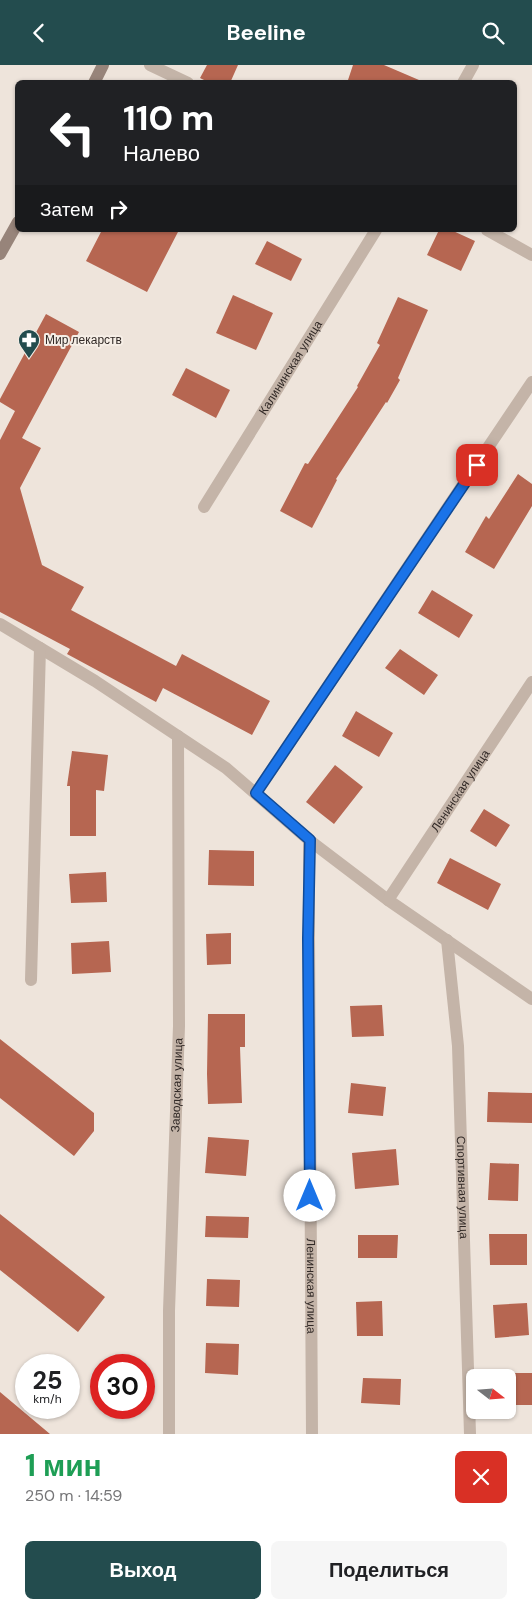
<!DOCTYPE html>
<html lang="ru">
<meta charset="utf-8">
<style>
:root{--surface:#fff;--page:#f6f6f6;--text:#202124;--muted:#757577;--accent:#234c4e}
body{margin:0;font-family:"DM Sans",sans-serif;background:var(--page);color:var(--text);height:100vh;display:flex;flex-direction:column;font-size:19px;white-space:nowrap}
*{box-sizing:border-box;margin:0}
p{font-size:16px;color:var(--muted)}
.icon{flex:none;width:28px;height:28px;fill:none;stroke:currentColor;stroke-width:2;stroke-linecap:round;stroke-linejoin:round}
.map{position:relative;height:1369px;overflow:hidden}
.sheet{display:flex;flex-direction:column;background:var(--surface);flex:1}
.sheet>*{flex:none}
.banner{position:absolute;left:15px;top:15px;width:502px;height:152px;border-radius:8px;box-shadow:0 1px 4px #0004;background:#202124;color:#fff;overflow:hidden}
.needle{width:32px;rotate:107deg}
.controls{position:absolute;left:466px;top:1304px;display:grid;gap:10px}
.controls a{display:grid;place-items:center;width:50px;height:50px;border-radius:8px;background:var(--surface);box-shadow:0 1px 4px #0004;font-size:25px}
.speed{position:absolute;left:15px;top:1289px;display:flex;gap:10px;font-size:25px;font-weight:700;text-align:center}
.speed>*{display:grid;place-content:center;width:65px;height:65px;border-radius:50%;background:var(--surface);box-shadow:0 1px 4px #0004;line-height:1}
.speed small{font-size:12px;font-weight:400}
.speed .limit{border:8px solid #d22;background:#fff;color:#111}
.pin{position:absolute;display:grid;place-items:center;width:42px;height:42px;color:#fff;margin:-21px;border-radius:10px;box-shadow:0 2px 8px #0006}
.me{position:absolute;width:55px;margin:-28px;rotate:0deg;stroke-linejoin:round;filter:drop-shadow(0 0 4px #0008)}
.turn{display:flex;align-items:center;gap:18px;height:105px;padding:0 25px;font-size:22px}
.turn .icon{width:65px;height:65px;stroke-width:2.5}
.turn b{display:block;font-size:35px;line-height:42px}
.then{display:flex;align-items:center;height:48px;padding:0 25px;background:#0003;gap:10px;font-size:19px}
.round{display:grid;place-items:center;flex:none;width:52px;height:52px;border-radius:8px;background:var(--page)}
.summary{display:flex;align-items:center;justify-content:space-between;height:85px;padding:0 25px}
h1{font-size:30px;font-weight:700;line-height:38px;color:#1e9e55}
.cta{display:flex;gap:10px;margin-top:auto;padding:10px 25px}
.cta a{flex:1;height:58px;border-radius:8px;background:var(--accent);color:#fff;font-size:20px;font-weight:700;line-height:58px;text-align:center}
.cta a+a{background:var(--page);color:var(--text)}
header{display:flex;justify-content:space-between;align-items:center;height:65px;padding:0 25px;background:var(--accent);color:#fff;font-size:22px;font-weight:700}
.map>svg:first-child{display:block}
.building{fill:#b66651}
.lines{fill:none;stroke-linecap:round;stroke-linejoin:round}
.street{stroke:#c4b4a8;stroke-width:12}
.secondary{stroke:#97847a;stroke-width:12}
.route-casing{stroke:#114b97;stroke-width:12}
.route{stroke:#1a73e8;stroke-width:9}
.labels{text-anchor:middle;stroke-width:4;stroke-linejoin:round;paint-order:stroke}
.poi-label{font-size:12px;fill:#322a27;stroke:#f6eee6;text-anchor:start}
.street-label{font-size:12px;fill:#322a27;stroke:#f6eee6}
</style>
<header><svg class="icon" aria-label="back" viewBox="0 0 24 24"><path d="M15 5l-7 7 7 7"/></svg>Beeline<svg class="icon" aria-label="search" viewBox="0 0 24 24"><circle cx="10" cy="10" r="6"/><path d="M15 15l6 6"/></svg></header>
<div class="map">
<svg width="532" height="1369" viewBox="0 0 532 1369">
<rect width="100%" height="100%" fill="#eee4db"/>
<path class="building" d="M207 0H238L230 18H210L200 13Z
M353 0H384L426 18H347Z
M102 165H179L147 227 86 196Z
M439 165H451L475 176 461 206 427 190Z
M267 176 302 194 291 216 255 199Z
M233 230 273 248 256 285 216 268Z
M398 232 428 245 398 313 400 315 387 338 386 337 336 414 337 415 312 463 280 446 305 398 308 399 358 322 357 321 380 280 377 278Z
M46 249 79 267 22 373 41 383 20 423 42 500 84 522 71 545 176 601 182 589 270 636 252 670 163 623 156 637 67 589 70 584 0 547V375L15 346 0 337V334Z
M186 303 230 325 216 353 172 330Z
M518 409 532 419V441L494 504 465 487 486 451 489 454Z
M432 525 473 550 459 573 418 548Z
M400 584 438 610 424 630 385 603Z
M356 646 393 668 379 692 342 671Z
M72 686 108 690 104 726 96 725V771H70V721H67Z
M335 700 363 722 334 759 306 737Z
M484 744 510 760 496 782 470 766Z
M209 785 254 786V821L208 820Z
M450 793 501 819 488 845 437 818Z
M106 807 107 837 71 838 69 809Z
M231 868V899L207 900 206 869Z
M109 876 111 907 72 909 71 878Z
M382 940 384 971 352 972 350 941Z
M208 949H245V982H240L242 1038 208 1039 207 1009Z
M0 974 94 1048V1066L74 1091 0 1033Z
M351 1018 386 1022 383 1051 348 1048Z
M488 1027 532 1028V1058L487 1057Z
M208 1072 249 1075 246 1111 205 1108Z
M396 1084 399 1120 355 1124 352 1088Z
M490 1098 519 1099 518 1136 488 1135Z
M0 1149 105 1232 78 1267 0 1205Z
M206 1151 249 1152 248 1173 205 1172Z
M489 1169H527V1200H490Z
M358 1170H398L397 1193H358Z
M207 1214 240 1215 239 1242 206 1241Z
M382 1236 383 1271H357L356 1237Z
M527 1238 529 1270 495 1273 493 1240Z
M206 1278 239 1279 238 1310 205 1308Z
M508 1308H532V1340H508Z
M363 1313 401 1314 400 1340 361 1338Z
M0 1327 50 1369H0Z"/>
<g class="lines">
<g class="street">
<path d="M150 0 188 18"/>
<path d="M463 18 473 0"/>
<path d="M487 165 532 190"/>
<path id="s1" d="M204 442 376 165"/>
<path d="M0 559 95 616 226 703 309 775 388 835 532 934"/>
<path d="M256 728 532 317"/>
<path id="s2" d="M309 775V873L312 1369"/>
<path id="s3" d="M388 835 532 617"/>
<path id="s4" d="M447 875 458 981 470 1369"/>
<path d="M31 915 40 583"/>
<path id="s5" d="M169 1369V1246L179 961 178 671"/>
</g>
<path class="secondary" d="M94 18 103 0
M0 189 18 157"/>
</g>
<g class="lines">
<g class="route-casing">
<path id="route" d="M310 1131 308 873 310 775 256 728 477 400"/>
</g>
<use href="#route" class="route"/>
</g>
<defs>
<g id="pharmacy-pin" transform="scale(1.125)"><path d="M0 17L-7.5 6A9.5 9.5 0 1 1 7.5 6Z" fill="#234c4e" stroke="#f6eee6"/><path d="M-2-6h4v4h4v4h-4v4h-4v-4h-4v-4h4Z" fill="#fff"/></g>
</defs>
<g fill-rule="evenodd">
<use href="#pharmacy-pin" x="29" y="275"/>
</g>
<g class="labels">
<g class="poi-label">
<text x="45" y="279">Мир лекарств</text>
</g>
<g class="street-label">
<text dy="4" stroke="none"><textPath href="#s1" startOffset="164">Калининская улица</textPath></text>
<text dy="4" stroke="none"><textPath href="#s3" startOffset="131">Ленинская улица</textPath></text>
<text dy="4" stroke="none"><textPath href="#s5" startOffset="349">Заводская улица</textPath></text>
<text dy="4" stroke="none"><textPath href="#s4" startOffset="248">Спортивная улица</textPath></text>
<text dy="4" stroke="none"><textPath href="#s2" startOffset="446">Ленинская улица</textPath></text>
</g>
</g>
</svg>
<div class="controls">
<a><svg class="needle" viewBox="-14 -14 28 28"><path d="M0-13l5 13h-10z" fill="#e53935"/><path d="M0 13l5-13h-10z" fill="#757577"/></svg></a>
</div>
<div class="speed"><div>25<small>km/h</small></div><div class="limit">30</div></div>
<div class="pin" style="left:477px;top:400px;background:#d93025"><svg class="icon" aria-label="arrive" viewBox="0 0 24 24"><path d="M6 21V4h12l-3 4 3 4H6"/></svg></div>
<svg class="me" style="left:310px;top:1131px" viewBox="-20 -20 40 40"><circle r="19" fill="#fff"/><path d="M0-13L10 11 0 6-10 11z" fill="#1a73e8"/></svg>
<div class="banner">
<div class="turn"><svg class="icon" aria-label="left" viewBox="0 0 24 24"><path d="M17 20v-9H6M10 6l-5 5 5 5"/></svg><div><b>110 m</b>Налево</div></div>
<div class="then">Затем<svg class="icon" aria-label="right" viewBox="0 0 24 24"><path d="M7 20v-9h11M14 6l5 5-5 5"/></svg></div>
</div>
</div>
<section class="sheet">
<div class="summary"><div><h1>1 мин</h1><p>250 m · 14:59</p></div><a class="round" style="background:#d93025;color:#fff"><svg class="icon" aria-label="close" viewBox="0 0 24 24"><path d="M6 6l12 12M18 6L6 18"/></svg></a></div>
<div class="cta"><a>Выход</a><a>Поделиться</a></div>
</section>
